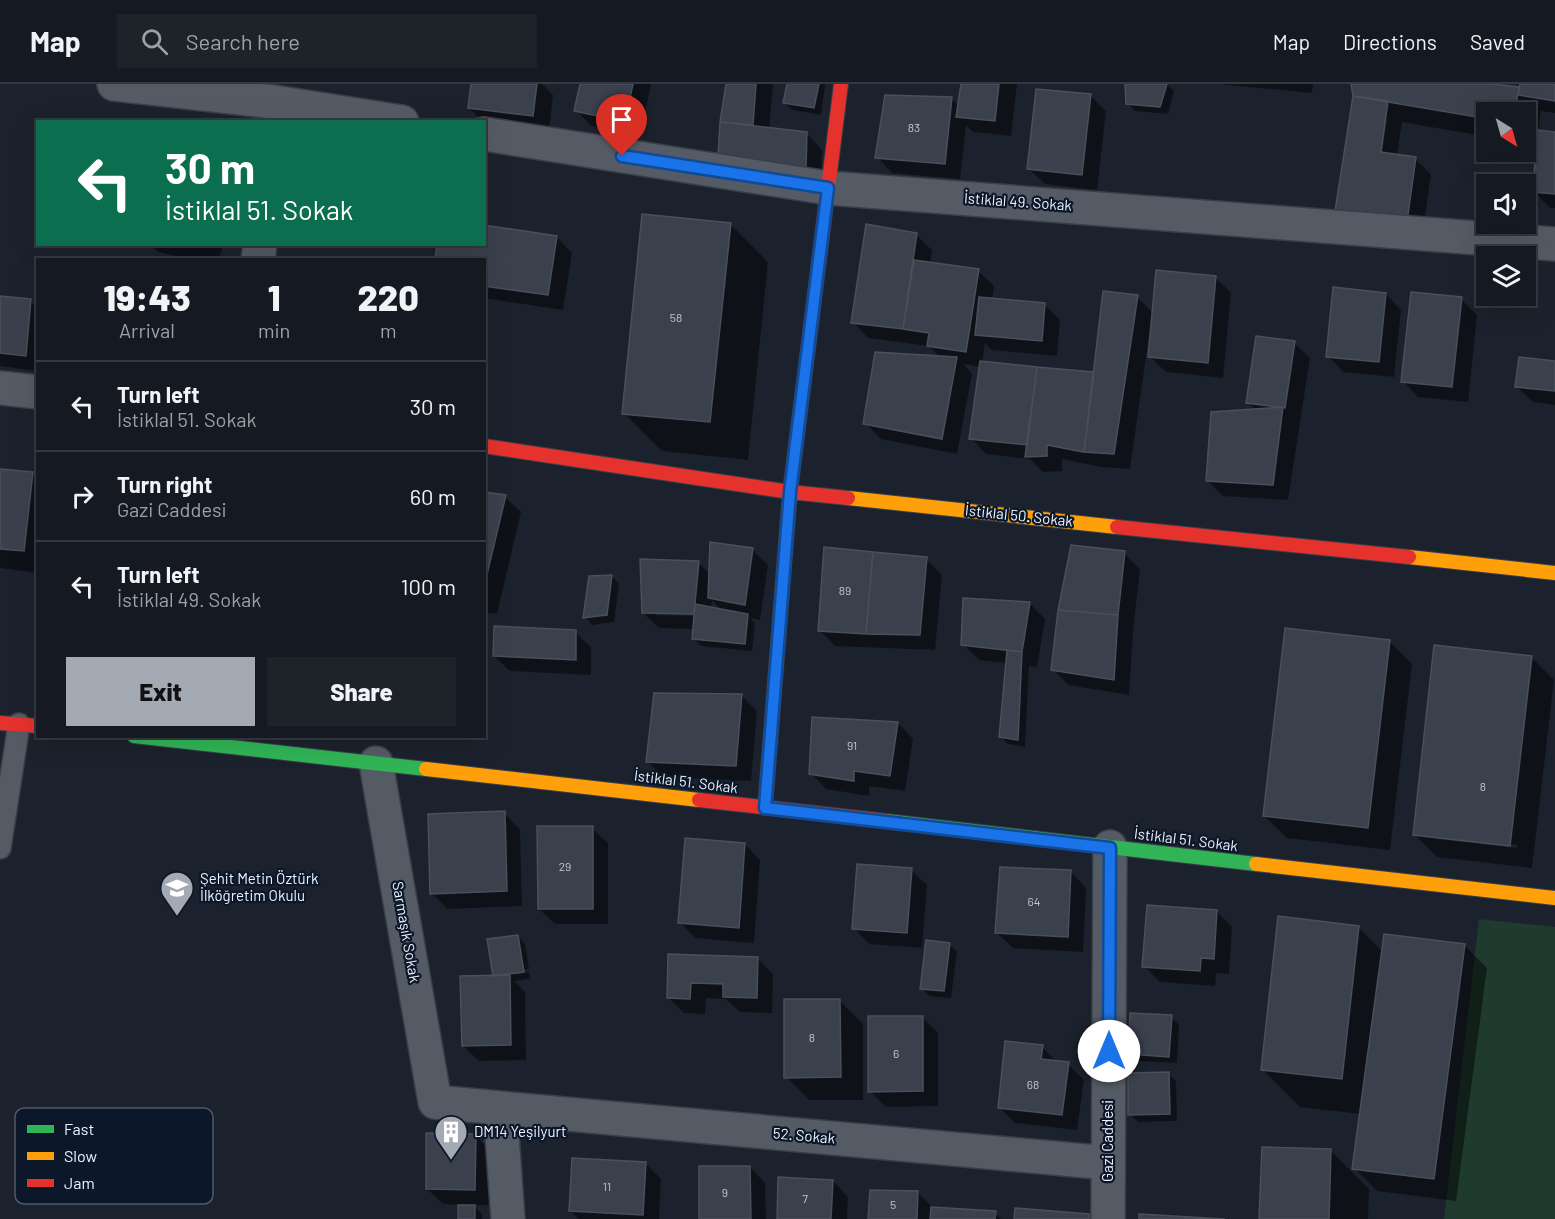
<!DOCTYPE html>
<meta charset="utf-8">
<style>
:root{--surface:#151a22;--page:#1e232a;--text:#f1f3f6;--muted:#9da1a5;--line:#343840;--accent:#a3aab4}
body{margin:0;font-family:Barlow,sans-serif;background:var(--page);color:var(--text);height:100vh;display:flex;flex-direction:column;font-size:22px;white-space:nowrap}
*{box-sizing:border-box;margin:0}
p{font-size:20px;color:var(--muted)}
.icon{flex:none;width:33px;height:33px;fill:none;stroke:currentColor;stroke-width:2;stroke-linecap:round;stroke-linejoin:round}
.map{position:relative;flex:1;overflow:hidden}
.panel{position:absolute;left:36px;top:174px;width:450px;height:480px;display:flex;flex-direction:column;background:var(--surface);border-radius:0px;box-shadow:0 6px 24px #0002,0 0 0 2px var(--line)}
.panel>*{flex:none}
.banner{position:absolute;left:36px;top:36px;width:450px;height:126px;border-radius:0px;box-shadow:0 6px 24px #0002,0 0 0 2px var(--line);background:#0b6e4f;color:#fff;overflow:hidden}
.needle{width:39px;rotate:143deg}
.fabs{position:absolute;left:1476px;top:18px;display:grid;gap:12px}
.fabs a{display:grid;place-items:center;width:60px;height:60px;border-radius:0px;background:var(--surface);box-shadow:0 6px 24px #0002,0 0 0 2px var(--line);font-size:30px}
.pin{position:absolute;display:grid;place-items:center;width:51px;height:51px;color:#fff;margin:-62px -26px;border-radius:50% 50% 50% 0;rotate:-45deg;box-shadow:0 0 6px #0007}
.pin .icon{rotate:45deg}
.me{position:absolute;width:66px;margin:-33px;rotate:0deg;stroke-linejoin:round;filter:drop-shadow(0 0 4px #0008)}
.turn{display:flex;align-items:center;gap:21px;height:126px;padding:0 30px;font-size:27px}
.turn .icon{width:78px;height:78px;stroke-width:2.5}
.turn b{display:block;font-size:42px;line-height:51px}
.eta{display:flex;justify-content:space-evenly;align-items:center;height:102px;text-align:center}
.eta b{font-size:36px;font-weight:800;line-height:42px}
.action{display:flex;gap:12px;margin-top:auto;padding:12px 30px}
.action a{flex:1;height:69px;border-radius:0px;background:var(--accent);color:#111;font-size:24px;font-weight:800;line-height:69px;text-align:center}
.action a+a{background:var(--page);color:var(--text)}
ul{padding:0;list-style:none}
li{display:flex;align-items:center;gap:18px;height:90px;padding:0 30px;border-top:2px solid var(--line)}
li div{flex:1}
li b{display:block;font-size:22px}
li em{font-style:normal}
header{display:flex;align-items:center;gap:36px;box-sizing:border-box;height:84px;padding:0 30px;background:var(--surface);border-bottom:2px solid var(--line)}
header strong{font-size:28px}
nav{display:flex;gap:33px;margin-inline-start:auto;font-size:21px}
.search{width:420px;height:54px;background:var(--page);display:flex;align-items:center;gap:15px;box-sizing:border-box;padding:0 21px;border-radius:0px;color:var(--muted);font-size:22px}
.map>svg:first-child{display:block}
.green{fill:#1f3a2e}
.shadow{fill:#0007;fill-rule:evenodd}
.building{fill:#3a414d;stroke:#4a4f59;stroke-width:1.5}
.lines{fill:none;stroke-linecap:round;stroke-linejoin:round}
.lane-casing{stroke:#393e47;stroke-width:24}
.street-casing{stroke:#393e47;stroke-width:36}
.fast-casing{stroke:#393e47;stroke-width:16}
.slow-casing{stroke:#393e47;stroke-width:16}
.jam-casing{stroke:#393e47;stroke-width:16}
.lane{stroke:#555b64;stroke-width:21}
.street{stroke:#555b64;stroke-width:33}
.fast{stroke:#30b455;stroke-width:14}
.slow{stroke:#ff9f0a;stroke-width:14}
.jam{stroke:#e5322d;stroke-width:14}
.route-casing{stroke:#114b97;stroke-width:15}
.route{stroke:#1a73e8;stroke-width:10}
.labels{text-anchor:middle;stroke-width:4.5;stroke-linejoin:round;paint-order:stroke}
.number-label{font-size:12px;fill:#c0c6d1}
.street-label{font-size:15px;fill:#ecf3fd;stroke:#0c172a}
.poi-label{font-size:15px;fill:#ecf3fd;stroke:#0c172a;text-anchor:start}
.key{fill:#0c172a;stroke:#4f5969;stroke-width:1.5}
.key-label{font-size:16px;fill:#ecf3fd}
</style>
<header>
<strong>Map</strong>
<div class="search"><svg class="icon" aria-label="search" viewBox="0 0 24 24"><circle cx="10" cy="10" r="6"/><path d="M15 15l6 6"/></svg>Search here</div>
<nav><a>Map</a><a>Directions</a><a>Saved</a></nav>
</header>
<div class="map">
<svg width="1555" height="1135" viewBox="0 0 1555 1135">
<rect width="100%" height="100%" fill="#1c222d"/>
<path class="green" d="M1479 835 1555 843V1135H1444Z"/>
<path class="shadow" d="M472 0H542L553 11 549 47 483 38 469 24Z
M581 0H651L640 53 591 42 576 26Z
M727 0H773L769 45 807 50 822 66 821 99 722 39Z
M789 0H825L821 31 792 26 784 18Z
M962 0H1017L1011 52 973 48 966 41 960 95 892 89 877 73 952 15 959 22Z
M1126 0H1167L1174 7 1168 30 1135 27 1128 19Z
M1218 0H1313L1312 9Z
M1353 0H1486L1518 5 1520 7 1522 0H1555V29L1541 27 1538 48 1555 49V124H1550L1534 108 1536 78 1505 75 1498 68H1526V28H1486V56L1482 52 1402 38 1397 72 1415 75 1431 90 1422 153 1353 142 1354 12ZM1384 35H1387L1381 76H1378Z
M1090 11 1106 27 1097 106 1045 100 1029 85Z
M730 140 768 178 748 376 662 367 624 329Z
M916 151 932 166 930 180 978 187 994 202 992 216 1045 221 1060 236 1057 272 992 266 985 259 982 279 1095 290 1137 213 1154 230 1215 193 1231 209 1223 294 1166 288 1150 273 1152 252H1149L1130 385 1101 383 1062 375V387L1043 388 1030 375 986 370 971 354 980 283 963 280 972 290 957 370 881 355 865 339 940 273 929 262 868 254 853 238Z
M557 153 572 169 563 226 484 214V160Z
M150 160H223L219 176H195L158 168Z
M1386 210 1401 226 1394 293 1343 288 1328 272Z
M0 213 30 217 38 224V287L0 282Z
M1461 215 1477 231 1468 318 1418 313 1403 297Z
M1294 259 1310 274 1288 416 1223 412 1207 396 1256 327 1248 318Z
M1555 278V321L1533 318 1517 303Z
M0 386 32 389 38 394V489L0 484Z
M484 410 505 413 521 428 497 530 484 528Z
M752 465 768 481 760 536 750 534 755 539 752 567 701 562 693 554 694 545 659 544 643 529 698 478 710 490ZM712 516 722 527 711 525ZM656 528 701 529V532L656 531Z
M1124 469 1140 485 1133 548 1129 611 1068 601 1053 585Z
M926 475 942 491 935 566 835 562 819 546Z
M612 492 619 500 614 538 592 541 585 533Z
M1029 519 1045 535 1037 583 1029 582 1025 663 1008 660 1000 652 1007 579 979 576 963 560Z
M575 548 591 563V591L510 587 494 572Z
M1389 557 1412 580 1390 766 1287 754 1264 732Z
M1531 573 1554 596 1532 784 1437 773 1414 750ZM1437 752 1518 761 1517 764 1437 755Z
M742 612 757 627 751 697 663 693 647 677Z
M898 639 913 655 905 707 869 702V712L826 705 811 689Z
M504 729 520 745 522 822 447 825 432 809Z
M592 744 608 759V840H555L539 825Z
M745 760 760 776 754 859 695 854 680 838Z
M911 786 927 801 922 864 869 860 854 844Z
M1071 788 1086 804 1083 868 1013 864 997 849Z
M1216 827 1232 843 1229 890 1216 889 1215 902 1160 898 1144 882Z
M1358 843 1383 868 1464 861 1487 884 1456 1117 1377 1107 1354 1084 1361 1030 1300 1023 1262 985Z
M518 852 525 860 529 885 498 889V892L529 888 530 895 514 897 525 908 526 976 479 977 463 962 462 893H494L489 856Z
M949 860 957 868 951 914 929 912 922 904Z
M670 872 758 875 773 890 772 929 740 928 726 915 706 914 705 930 684 929 668 913Z
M840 917 863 940V1016H809L786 993Z
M922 933 938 949V1022L886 1023 870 1007Z
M1171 933 1179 941 1177 979 1137 977 1129 969Z
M1042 963 1058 979 1068 980 1084 996 1077 1046 1015 1039 999 1023Z
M1168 989 1176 997 1177 1037 1138 1038 1130 1030Z
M475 1051 491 1067 490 1121H472L482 1130V1135H459V1121L443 1120 427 1105Z
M1331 1067 1369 1105 1368 1135H1260Z
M645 1079 661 1095 659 1135H579L570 1127Z
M750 1083 765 1099 766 1135H701Z
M833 1097 848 1113 847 1135H778Z
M917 1108 934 1125 995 1129 1001 1135H870Z"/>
<path class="building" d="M471 0H537L533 32 468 24Z
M580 0H633L625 38 574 27Z
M726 0H756L753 41 720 38Z
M787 0H819L814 24 783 19Z
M961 0H999L995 37 956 33Z
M1125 0H1167L1160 23 1126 20Z
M1351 0H1493L1519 3 1515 28H1486V53H1481L1483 34 1353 12Z
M1520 0H1555V17L1518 11Z
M1036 5 1091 10 1082 91 1027 85Z
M885 11 952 13 945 80 875 74Z
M1353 12 1388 17 1381 68 1416 73 1407 138 1335 127Z
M720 38 807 48 806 84 718 73Z
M1537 46 1555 48V110L1533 108Z
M642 130 731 139 710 338 622 330Z
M866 140 917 149 903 245 851 239Z
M484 141 557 152 548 211 484 202V176H435L437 160H484Z
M914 176 979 185 966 268 927 262 929 249 903 245Z
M1156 186 1216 192 1208 279 1148 273Z
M1333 203 1386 209 1379 278 1326 273Z
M1103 207 1138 211 1114 370 1084 368Z
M1411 208 1462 213 1452 303 1401 298Z
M0 212 31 215 26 272 0 269Z
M979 213 1045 219 1042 257 975 251Z
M1256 252 1295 257 1285 324 1246 319Z
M875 268 957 273 942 355 863 340Z
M1519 273 1555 277V307L1515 303Z
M980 277 1037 283 1027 361 969 355Z
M1037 283 1094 288 1084 368 1047 361V372L1025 373Z
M1283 323 1273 401 1206 397 1211 328Z
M0 385 33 388 24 467 0 465Z
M484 408 506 411 484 503Z
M710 458 753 464 745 521 708 514Z
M1071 461 1125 467 1118 531 1058 526Z
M824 463 873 468 866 550 818 547Z
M873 468 927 473 920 551 866 550Z
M640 475 699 477 694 530 642 529Z
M612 491 607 531 583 534 589 492Z
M963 514 1030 518 1022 568 961 561Z
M695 520 748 530 745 560 692 555Z
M1058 526 1118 531 1114 596 1051 586Z
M494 542 576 546V576L493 572Z
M1285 544 1390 556 1368 744 1263 732Z
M1434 561 1532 572 1510 762 1413 751Z
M1007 566 1022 568 1018 656 999 653Z
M654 609 742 610 736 682 646 678Z
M812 633 898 638 890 692 854 687V697L809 690Z
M505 727 507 807 430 810 428 730Z
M537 742H593V825H538Z
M685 754 745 759 739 844 678 839Z
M857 780 912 784 907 849 852 845Z
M1000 783 1071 786 1068 853 995 849Z
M1147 821 1217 826 1214 875 1201 874 1200 887 1142 883Z
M1278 832 1359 842 1342 995 1261 986Z
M1384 850 1465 860 1434 1095 1352 1085Z
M518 851 524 888 493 892 487 855Z
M926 856 950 859 944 907 920 905Z
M668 870 758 873 757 914 723 913V900L691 899 690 915 667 914Z
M510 891 511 961 462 962 460 892Z
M784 915H840L841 993 784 994Z
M1130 929 1172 931 1169 973 1128 970Z
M868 932H923V1007L868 1008Z
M1005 957 1043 961 1041 975 1069 978 1062 1031 998 1024Z
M1169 988 1170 1030 1128 1031V989Z
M426 1049 476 1050 475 1106 426 1105Z
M1262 1063 1331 1065 1329 1135H1259Z
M572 1074 646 1078 643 1131 569 1127Z
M699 1082H750L751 1135H699Z
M778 1093 833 1096 831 1135H777Z
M870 1106 918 1107 917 1135H868Z
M458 1121H475V1135H458Z
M931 1123 996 1127 995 1135H930Z
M1015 1124 1089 1130V1135H1014Z
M1139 1130 1225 1135H1139Z"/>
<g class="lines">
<g class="lane-casing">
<path id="lane" d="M0 764 19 640"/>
</g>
<g class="street-casing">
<path id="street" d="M114 0 274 18 402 38
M484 50 828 104 1555 160
M258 176 260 160
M0 304 38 308
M376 679 435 1018 500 1024 508 1135
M500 1024 1108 1079
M1108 1135 1110 763"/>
</g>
<g class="fast-casing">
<path id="fast" d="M134 652 426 685
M765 724 790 408 809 257
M886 737 1256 780"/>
</g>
<g class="slow-casing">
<path id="slow" d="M848 414 1117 443
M1409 473 1555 489
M426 685 699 716
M1256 780 1555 814"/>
</g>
<g class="jam-casing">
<path id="jam" d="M809 257 841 0
M484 362 790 408 848 414
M1117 443 1409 473
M0 639 38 642
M699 716 886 737"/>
</g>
<use href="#lane" class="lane"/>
<use href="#street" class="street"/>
<use href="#fast" class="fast"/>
<use href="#slow" class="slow"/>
<use href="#jam" class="jam"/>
</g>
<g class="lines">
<g class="route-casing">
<path id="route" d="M622 72 828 104 790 408 765 724 1110 764 1109 967"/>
</g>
<use href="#route" class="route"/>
</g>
<defs>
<g id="school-pin" transform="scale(1.725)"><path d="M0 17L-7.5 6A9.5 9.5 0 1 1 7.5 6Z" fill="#a3aab4" stroke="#0c172a"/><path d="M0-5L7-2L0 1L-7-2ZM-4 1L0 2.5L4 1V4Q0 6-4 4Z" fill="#fff"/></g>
<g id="building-pin" transform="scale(1.725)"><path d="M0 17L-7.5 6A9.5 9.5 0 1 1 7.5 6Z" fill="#a3aab4" stroke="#0c172a"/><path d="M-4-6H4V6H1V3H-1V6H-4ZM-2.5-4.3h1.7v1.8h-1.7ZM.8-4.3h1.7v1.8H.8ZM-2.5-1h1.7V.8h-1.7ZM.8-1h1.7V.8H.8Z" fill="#fff"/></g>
</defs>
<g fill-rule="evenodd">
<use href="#school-pin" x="177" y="804"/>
<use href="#building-pin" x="451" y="1048"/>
</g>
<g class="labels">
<g class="number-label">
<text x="914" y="48">83</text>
<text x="676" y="238">58</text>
<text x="845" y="511">89</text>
<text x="852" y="666">91</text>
<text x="1483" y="707">8</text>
<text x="565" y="787">29</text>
<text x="1034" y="822">64</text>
<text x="812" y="958">8</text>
<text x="896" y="974">6</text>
<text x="1033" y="1005">68</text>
<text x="607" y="1107">11</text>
<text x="725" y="1113">9</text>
<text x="805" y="1119">7</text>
<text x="893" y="1125">5</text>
</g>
<g class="street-label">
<text transform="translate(1018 118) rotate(4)" y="5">İstiklal 49. Sokak</text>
<text transform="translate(1019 432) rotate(6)" y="5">İstiklal 50. Sokak</text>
<text transform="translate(686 698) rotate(7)" y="5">İstiklal 51. Sokak</text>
<text transform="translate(1186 756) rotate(7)" y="5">İstiklal 51. Sokak</text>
<text transform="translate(406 848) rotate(80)" y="5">Sarmaşık Sokak</text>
<text transform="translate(804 1052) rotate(5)" y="5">52. Sokak</text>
<text transform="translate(1108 1057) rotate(-90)" y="5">Gazi Caddesi</text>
</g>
<g class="poi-label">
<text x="200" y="800">Şehit Metin Öztürk<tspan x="200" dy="17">İlköğretim Okulu</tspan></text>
<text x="474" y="1053">DM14 Yeşilyurt</text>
</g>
</g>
<rect x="15" y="1024" width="198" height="96" rx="9" class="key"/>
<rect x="27" y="1041" width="27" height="8" fill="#30b455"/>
<rect x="27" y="1068" width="27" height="8" fill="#ff9f0a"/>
<rect x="27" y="1095" width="27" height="8" fill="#e5322d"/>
<g class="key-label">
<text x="64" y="1051">Fast</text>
<text x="64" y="1078">Slow</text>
<text x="64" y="1105">Jam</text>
</g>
</svg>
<div class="fabs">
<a><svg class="needle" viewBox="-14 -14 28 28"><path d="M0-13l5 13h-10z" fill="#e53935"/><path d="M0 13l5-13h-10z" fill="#9da1a5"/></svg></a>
<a><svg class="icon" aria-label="sound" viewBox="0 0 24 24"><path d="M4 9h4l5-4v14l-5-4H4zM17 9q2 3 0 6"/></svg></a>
<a><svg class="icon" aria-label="layers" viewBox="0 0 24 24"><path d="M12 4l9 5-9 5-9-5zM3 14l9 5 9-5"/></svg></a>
</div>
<div class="pin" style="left:622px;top:72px;background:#d93025"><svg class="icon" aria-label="arrive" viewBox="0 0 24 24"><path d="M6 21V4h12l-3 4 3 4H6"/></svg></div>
<svg class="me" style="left:1109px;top:967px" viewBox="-20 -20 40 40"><circle r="19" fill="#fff"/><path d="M0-13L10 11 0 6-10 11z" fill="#1a73e8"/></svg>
<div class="banner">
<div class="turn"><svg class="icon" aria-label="left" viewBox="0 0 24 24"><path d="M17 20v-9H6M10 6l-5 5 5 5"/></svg><div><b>30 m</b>İstiklal 51. Sokak</div></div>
</div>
<section class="panel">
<div class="eta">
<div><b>19:43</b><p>Arrival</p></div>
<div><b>1</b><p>min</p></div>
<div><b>220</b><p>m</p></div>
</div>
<ul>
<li><svg class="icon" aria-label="left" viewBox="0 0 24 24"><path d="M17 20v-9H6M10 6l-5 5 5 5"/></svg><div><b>Turn left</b><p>İstiklal 51. Sokak</p></div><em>30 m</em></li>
<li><svg class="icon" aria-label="right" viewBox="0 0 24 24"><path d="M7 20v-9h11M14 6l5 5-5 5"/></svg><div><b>Turn right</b><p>Gazi Caddesi</p></div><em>60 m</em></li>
<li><svg class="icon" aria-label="left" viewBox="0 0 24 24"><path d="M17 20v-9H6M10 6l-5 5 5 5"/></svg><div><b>Turn left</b><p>İstiklal 49. Sokak</p></div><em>100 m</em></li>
</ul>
<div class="action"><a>Exit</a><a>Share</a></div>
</section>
</div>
